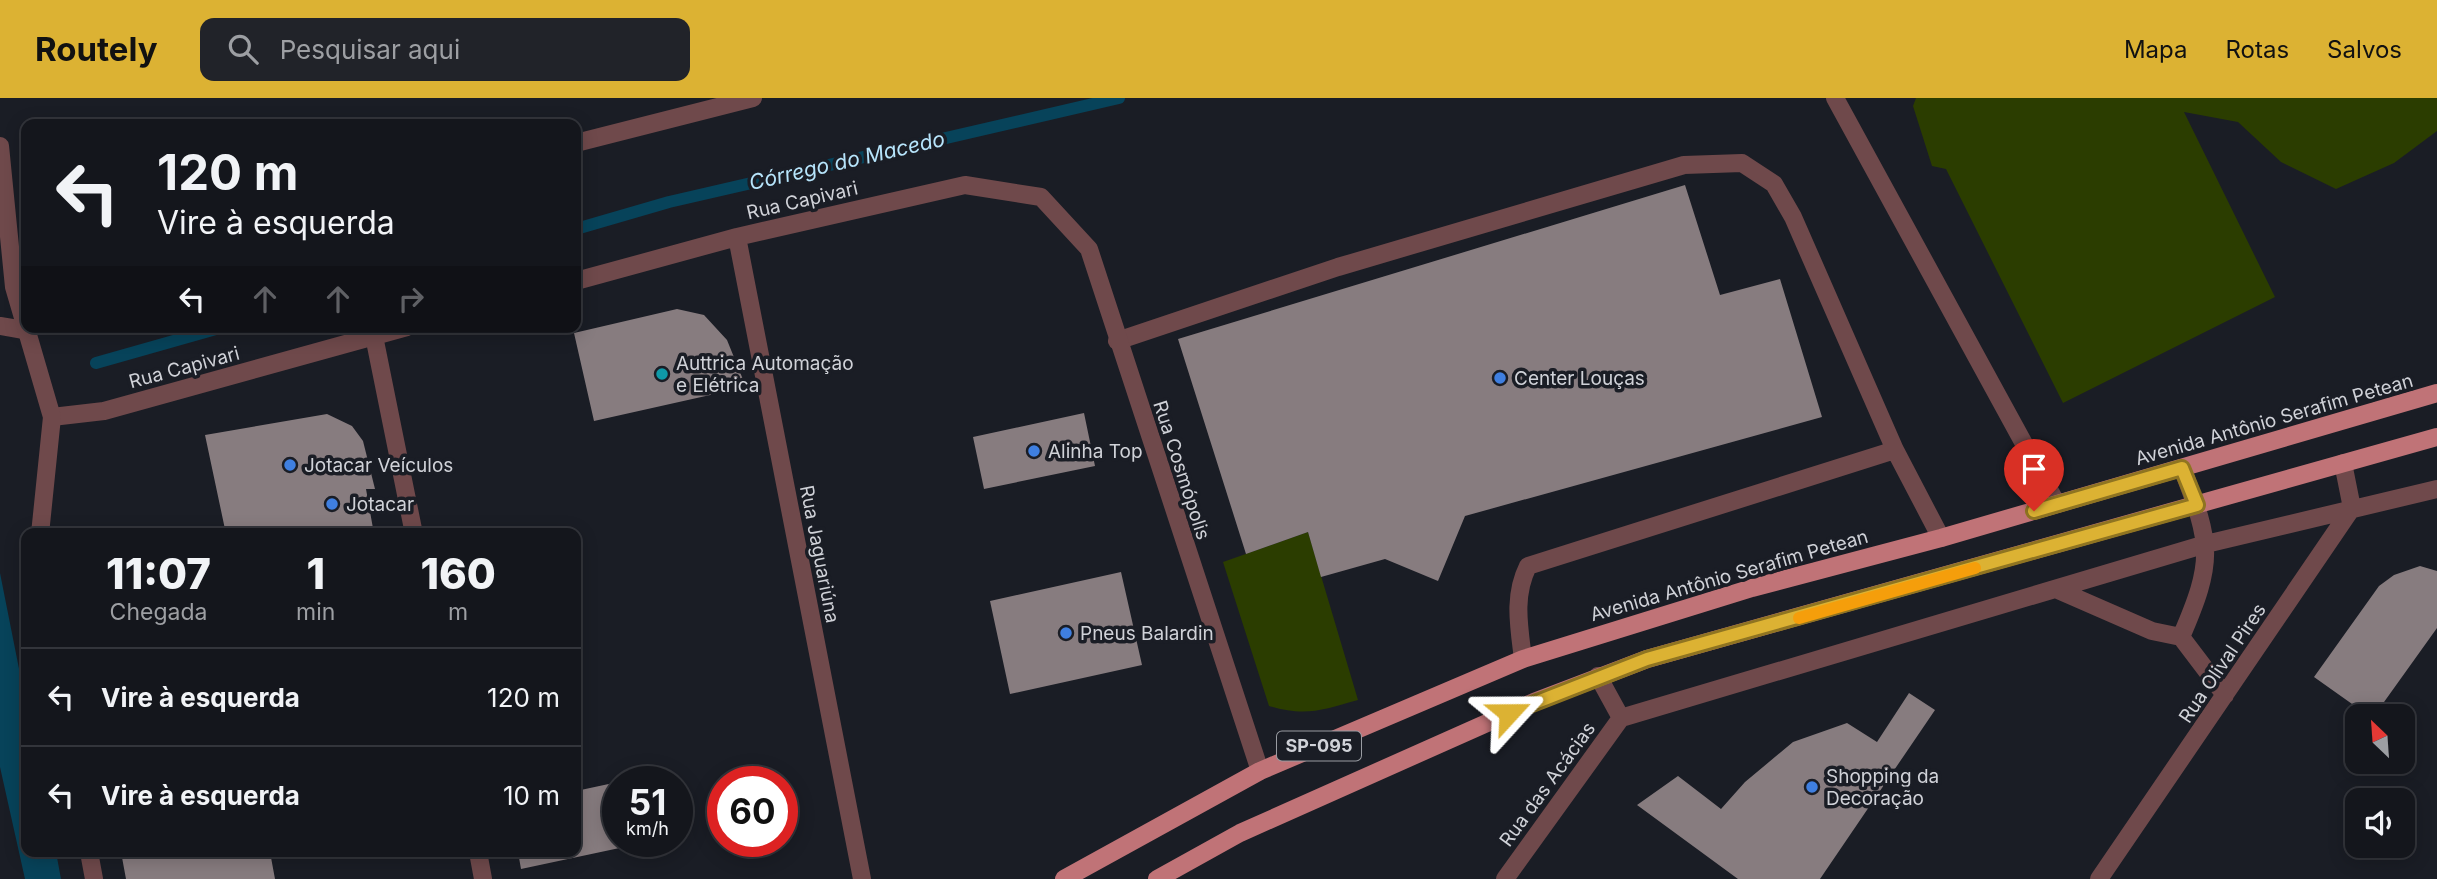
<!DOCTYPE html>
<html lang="pt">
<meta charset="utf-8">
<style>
:root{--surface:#14161c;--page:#212329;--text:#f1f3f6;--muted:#9d9fa3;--line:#33353b;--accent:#dcb233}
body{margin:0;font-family:Inter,sans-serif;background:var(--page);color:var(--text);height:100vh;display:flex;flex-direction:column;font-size:26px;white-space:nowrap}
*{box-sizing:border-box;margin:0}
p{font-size:23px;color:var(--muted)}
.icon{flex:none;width:38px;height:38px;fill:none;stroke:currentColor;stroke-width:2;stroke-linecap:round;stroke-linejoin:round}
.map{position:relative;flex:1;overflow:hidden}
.details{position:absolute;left:21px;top:430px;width:560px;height:329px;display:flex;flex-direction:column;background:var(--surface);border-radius:14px;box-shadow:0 4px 18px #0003,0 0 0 2px var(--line)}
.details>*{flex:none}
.hud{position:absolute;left:21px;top:21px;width:560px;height:214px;border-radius:14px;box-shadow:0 4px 18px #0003,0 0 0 2px var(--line);background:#14161c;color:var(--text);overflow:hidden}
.needle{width:46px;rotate:335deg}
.buttons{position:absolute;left:2345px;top:606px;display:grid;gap:14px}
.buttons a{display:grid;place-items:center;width:70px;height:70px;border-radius:14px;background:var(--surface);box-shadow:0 4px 18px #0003,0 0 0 2px var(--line);font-size:35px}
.speed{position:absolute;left:602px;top:668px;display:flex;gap:14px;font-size:35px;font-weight:700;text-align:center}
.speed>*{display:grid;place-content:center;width:91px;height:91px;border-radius:50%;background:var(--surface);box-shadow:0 4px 18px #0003,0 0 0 2px var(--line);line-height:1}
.speed small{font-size:18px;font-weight:400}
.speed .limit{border:10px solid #d22;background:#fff;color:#111}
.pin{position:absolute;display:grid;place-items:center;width:60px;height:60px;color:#fff;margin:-72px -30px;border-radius:50% 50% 50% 0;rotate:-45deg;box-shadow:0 0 7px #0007}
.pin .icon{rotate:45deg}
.me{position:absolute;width:77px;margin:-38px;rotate:66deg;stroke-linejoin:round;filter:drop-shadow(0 0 5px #0008)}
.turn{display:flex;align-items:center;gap:24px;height:147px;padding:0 21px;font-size:32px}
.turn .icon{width:91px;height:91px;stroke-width:2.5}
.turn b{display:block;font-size:49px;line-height:60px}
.lanes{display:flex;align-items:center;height:66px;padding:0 21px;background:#0003;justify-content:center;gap:35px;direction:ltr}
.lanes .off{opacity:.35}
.eta{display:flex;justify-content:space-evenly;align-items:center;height:119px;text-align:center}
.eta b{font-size:42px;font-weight:800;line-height:49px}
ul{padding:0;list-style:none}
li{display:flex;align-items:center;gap:21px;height:98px;padding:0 21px;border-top:2px solid var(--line)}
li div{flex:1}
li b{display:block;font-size:26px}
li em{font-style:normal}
header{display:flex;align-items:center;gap:42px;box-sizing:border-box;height:98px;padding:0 35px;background:var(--accent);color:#111}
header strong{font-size:33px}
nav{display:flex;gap:38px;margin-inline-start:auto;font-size:24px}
.search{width:490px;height:63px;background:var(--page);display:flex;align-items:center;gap:18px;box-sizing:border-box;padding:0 24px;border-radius:14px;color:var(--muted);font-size:26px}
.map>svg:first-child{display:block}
.green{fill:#2b3d00}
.water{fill:#07435a}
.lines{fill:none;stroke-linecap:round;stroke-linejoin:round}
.stream{stroke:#07435a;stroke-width:12}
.building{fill:#877c7f}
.service{stroke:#6f494b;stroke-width:18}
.minor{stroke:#6f494b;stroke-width:18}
.tertiary{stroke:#6f494b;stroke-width:18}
.primary{stroke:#c07377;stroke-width:18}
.route-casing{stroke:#8f7421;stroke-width:18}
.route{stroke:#dcb233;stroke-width:12}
.slow{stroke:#f59e0b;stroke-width:12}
.culture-dot{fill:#0f9aa8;stroke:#1a1d25;stroke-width:2.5}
.shop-dot{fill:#3f7fe0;stroke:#1a1d25;stroke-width:2.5}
.labels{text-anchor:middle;stroke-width:7;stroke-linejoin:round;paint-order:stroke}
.shield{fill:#1a1d25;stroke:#999ca2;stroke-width:2}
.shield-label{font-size:18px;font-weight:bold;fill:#d0d2d8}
.street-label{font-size:19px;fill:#d0d2d8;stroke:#1a1d25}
.poi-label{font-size:19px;fill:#d0d2d8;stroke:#1a1d25;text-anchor:start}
.water-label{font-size:21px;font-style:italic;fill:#b7e5fc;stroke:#1a1d25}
</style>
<header>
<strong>Routely</strong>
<div class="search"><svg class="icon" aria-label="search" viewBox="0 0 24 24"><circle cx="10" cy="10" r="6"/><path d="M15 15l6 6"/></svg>Pesquisar aqui</div>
<nav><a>Mapa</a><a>Rotas</a><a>Salvos</a></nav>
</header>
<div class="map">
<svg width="2437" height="781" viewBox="0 0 2437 781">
<rect width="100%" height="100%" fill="#1a1d25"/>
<path class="green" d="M1916 0H2437V33L2394 65 2336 91 2281 64 2238 24 2184 14 2275 199 2063 305 1946 71 1932 68 1913 8Z
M1308 434 1358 602C1322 612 1306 619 1269 608L1223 464Z"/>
<path class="water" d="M0 475 26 606V754H56L61 781H25L0 669Z"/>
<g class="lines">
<path class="stream" d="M576 131 669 104 1119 0
M96 265 223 229"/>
</g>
<path class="building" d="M1685 87 1720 197 1780 181 1822 319 1465 418 1438 483 1385 461 1321 479 1308 434 1246 456 1178 241Z
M677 211 704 217 727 242 746 289 594 323 574 235Z
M1084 315 1095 368 984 391 973 339Z
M327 316 352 328 363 343 375 391H366L374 436H226L205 337Z
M2420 468 2437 473V530L2374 618H2369L2314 579 2379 488 2394 477Z
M1121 474 1142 567 1010 596 990 503Z
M1909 595 1935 612 1820 781H1738L1637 707 1678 678 1721 711 1745 684 1793 644 1847 625 1877 644Z
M659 675 661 684H621V683Z
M618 684V744L643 745 521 771 518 754H576V693Z
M121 754H270L275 781H126Z"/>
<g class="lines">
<path class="service" d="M1835 0 2057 406
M1117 243 1338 169 1684 67 1742 65 1774 86 1793 119 1895 352 1941 440
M1523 561C1519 528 1513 498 1528 468L1895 352"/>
<path class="minor" d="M576 45 753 0
M737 139 862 781
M576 183 737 139 965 87 1041 99 1089 151 1260 673
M0 228 24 232
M374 238 414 436
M52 319 104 313 407 229
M2058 492 2152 533 2181 539 2225 597
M2181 539C2214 463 2212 447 2182 370
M1621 620 2206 446 2437 391
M478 754 483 781
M1505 781 1621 620 1598 578
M2099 781 2352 410 2343 365"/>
<path class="tertiary" d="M0 48 14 189 52 319 40 436
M89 754 94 781"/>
<path class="primary" d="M1064 781 1260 673 1523 561 1752 490 1941 440 2437 295
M1157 781 1240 735 1534 604 1647 561 2437 339"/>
</g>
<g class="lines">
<g class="route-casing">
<path id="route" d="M1509 615 1647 561 2197 407 2182 370 2034 413"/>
</g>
<use href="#route" class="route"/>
<path class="slow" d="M1799 520 1975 470"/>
</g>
<circle class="culture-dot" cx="662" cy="276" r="7"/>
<g class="shop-dot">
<circle cx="1500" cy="280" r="7"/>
<circle cx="1034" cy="353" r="7"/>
<circle cx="290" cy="367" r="7"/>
<circle cx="332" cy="406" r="7"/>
<circle cx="1066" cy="535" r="7"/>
<circle cx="1812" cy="689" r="7"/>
</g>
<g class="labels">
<rect class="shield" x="1277" y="633.5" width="84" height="29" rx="5"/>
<g class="shield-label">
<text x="1319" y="654">SP-095</text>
</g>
<g class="street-label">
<text transform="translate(802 102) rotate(-13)" y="7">Rua Capivari</text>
<text transform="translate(184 269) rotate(-15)" y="7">Rua Capivari</text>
<text transform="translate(2274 321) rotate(-16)" y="7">Avenida Antônio Serafim Petean</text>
<text transform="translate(1182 372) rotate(72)" y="7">Rua Cosmópolis</text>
<text transform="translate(820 456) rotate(79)" y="7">Rua Jaguariúna</text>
<text transform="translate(1729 477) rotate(-16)" y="7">Avenida Antônio Serafim Petean</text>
<text transform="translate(2222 565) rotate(-56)" y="7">Rua Olival Pires</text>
<text transform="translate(1547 686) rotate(-54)" y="7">Rua das Acácias</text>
</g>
<g class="poi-label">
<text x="676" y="272">Auttrica Automação<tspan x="676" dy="22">e Elétrica</tspan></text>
<text x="1514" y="287">Center Louças</text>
<text x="1048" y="360">Alinha Top</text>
<text x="304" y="374">Jotacar Veículos</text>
<text x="346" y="413">Jotacar</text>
<text x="1080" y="542">Pneus Balardin</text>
<text x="1826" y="685">Shopping da<tspan x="1826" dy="22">Decoração</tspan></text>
</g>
<g class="water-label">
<text transform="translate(847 63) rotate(-13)" y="7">Córrego do Macedo</text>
</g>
</g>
</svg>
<div class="buttons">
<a><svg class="needle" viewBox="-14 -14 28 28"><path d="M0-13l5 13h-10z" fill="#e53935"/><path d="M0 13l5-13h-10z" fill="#9d9fa3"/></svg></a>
<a><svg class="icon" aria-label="sound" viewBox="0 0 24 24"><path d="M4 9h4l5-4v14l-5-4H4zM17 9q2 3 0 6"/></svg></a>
</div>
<div class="speed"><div>51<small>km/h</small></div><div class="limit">60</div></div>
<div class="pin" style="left:2034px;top:413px;background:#d93025"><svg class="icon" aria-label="arrive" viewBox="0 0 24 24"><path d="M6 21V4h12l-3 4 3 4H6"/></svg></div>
<svg class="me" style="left:1509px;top:615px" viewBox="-20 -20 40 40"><path d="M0-17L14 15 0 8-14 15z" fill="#dcb233" stroke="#fff" stroke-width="4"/></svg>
<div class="hud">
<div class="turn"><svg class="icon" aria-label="left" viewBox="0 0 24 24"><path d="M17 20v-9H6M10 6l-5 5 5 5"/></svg><div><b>120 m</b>Vire à esquerda</div></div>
<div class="lanes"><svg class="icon" aria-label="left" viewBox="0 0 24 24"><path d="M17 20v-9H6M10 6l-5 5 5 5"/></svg><svg class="icon off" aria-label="ahead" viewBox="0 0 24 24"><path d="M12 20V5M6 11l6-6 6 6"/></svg><svg class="icon off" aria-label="ahead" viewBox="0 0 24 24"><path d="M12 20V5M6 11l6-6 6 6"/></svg><svg class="icon off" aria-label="right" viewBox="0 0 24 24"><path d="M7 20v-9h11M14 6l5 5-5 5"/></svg></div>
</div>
<section class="details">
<div class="eta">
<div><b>11:07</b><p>Chegada</p></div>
<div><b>1</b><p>min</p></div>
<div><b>160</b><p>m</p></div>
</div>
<ul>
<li><svg class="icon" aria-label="left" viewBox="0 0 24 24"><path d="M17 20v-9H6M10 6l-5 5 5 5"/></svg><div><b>Vire à esquerda</b></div><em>120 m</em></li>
<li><svg class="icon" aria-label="left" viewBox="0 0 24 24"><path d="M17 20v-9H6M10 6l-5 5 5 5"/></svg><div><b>Vire à esquerda</b></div><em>10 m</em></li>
</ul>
</section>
</div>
